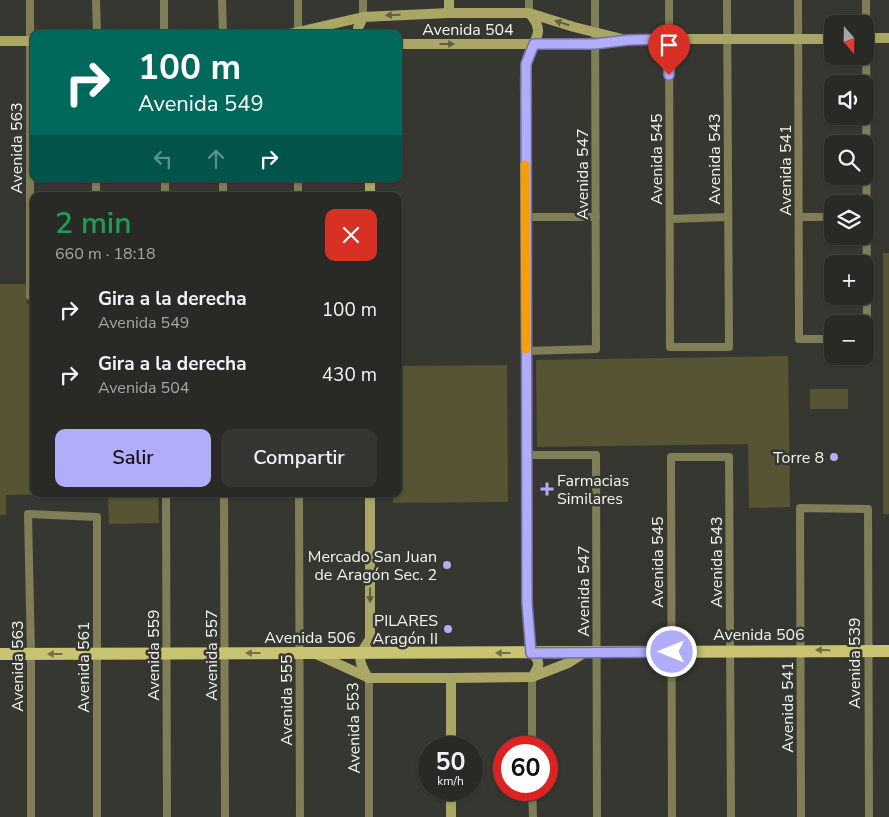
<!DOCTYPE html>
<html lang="es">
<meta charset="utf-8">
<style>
:root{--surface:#292926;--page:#353532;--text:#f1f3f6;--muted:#a5a6a7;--line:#454543;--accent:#b1adfa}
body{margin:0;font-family:"Nunito Sans",sans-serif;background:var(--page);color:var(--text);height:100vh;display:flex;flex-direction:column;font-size:19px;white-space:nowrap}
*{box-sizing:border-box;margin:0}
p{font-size:16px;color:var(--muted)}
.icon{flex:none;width:28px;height:28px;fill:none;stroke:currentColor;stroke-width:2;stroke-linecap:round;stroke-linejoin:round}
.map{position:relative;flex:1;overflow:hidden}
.details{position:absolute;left:30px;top:192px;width:372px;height:305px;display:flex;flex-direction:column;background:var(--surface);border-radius:10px;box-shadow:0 1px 4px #0004,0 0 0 1px var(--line)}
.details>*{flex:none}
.hud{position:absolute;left:30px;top:30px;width:372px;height:152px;border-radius:10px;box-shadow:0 1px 4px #0004,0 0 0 1px var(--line);background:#00695c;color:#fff;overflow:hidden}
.needle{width:32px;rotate:160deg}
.controls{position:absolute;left:824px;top:15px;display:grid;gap:10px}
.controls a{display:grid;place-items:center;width:50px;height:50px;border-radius:10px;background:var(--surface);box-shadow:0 1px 4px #0004,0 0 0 1px var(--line);font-size:25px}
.speed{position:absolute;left:418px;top:736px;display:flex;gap:10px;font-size:25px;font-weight:700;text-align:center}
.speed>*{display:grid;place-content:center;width:65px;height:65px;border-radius:50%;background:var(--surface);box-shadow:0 1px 4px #0004,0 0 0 1px var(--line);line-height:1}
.speed small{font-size:12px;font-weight:400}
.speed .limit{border:8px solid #d22;background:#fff;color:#111}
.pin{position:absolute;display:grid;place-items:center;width:42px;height:42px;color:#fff;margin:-51px -21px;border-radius:50% 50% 50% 0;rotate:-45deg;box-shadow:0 0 5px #0007}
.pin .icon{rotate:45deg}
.me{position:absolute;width:55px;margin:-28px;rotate:270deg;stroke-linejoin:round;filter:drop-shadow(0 0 4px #0008)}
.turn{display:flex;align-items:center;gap:18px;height:105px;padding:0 25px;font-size:22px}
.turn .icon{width:65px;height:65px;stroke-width:2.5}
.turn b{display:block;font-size:35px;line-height:42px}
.lanes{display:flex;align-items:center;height:48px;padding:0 25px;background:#0003;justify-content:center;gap:25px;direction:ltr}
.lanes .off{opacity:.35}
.round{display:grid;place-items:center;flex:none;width:52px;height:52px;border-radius:10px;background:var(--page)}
.overview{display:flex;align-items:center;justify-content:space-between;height:85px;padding:0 25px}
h1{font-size:30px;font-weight:600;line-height:38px;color:#1e9e55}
.action{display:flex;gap:10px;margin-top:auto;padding:10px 25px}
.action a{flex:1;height:58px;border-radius:10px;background:var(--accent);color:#111;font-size:20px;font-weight:600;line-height:58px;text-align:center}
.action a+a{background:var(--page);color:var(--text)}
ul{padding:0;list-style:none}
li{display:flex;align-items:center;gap:15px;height:65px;padding:0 25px}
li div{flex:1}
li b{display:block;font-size:19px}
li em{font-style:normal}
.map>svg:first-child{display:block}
.green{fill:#565432}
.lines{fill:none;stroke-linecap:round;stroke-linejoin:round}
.street{stroke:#807e57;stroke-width:8}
.secondary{stroke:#a9a666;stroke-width:10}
.primary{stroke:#c9c471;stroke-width:12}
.oneway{fill:#5f5e44}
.oneway2{fill:#716f4b}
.route-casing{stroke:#7370a2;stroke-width:12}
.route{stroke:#b1adfa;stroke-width:9}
.slow{stroke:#f59e0b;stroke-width:9}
.poi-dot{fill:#b1adfa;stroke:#373732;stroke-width:2}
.labels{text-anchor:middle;stroke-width:5;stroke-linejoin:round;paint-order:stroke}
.street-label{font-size:16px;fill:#f4f4f1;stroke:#373732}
.poi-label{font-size:16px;fill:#f4f4f1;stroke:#373732;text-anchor:end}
</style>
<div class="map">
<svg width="889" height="817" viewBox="0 0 889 817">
<rect width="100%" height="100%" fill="#373732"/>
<path class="green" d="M883 253H889V514H883Z
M0 284H27V304H34V494H99L6 495V515H0Z
M788 356 790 507 749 508 748 444 537 447 536 360Z
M507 365 508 502 393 503V494H399V366Z
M810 389H848V409H810Z
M108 494H158L159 523 109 524Z"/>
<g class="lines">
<path class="street" d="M30 0V296H34
M96 0 97 34
M164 0V34
M222 0 223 34
M298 0V34
M363 0V17
M529 0V13
M669 0 670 347H729L727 0
M798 0 799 339H832
M165 179V196
M223 179V196
M298 179V196
M96 196V179
M525 217H596
M799 217H832
M670 219 728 217
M865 338H867L866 0
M526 351 596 349 595 0
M527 455H596L597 817
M166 494 167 817
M224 494 225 817
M299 494 300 817
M532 677V748
M369 678V817
M532 790 533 817
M31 817V654L28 514 97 517V817
M672 817 671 457H729L731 817
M801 817 800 508 868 509 869 817"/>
<path class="secondary" d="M449 0V13
M529 13C548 34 532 39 527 60 524 70 525 82 525 93L527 603 531 653C542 661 539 667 532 677
M289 34 363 17 449 13H529L574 27 622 39
M358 34V28L363 17
M865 38H889
M0 41H34
M399 44H595L628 40 669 39H832
M370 196V179
M316 654 369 678H451L532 677 568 663 584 653
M368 678C357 659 358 657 370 639V494
M451 678V748
M451 790V817"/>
<path class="primary" d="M0 654 889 651"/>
</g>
<defs><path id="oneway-solid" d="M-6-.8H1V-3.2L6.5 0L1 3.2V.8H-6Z" transform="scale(1.25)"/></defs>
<g class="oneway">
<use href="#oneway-solid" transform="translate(393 15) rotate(178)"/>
<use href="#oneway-solid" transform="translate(562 23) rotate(-163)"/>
<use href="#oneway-solid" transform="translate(447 44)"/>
<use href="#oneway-solid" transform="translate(370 595) rotate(90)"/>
</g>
<g class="oneway2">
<use href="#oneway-solid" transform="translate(823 650) rotate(-179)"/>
<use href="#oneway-solid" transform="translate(253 653) rotate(180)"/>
<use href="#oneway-solid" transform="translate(503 653) rotate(180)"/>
<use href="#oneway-solid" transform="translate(55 654) rotate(-180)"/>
</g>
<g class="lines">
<g class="route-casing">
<path id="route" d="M669 75V39L628 40 595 44H534L526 64 527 603 531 653 672 652"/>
</g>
<use href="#route" class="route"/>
<path class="slow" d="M525 165 526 349"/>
</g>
<g class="poi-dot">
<circle cx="834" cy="457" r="5"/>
<path d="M544.5 481.5h5v5h5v5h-5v5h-5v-5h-5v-5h5z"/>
<circle cx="447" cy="565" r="5"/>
<circle cx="448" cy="629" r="5"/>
</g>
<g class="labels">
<g class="street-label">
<text x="468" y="35">Avenida 504</text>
<text transform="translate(16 148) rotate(-90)" y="6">Avenida 563</text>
<text transform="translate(656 159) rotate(-90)" y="6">Avenida 545</text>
<text transform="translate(714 159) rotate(-90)" y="6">Avenida 543</text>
<text transform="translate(785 170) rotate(-90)" y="6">Avenida 541</text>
<text transform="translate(582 174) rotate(-90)" y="6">Avenida 547</text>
<text transform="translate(657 562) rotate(-90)" y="6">Avenida 545</text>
<text transform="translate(716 562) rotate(-90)" y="6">Avenida 543</text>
<text transform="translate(583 591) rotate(-90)" y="6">Avenida 547</text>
<text x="759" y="640">Avenida 506</text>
<text x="310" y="643">Avenida 506</text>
<text transform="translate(153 655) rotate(-90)" y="6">Avenida 559</text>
<text transform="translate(211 655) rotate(-90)" y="6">Avenida 557</text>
<text transform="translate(854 663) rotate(-90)" y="6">Avenida 539</text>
<text transform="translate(17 666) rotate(-90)" y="6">Avenida 563</text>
<text transform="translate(83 667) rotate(-90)" y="6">Avenida 561</text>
<text transform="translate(286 700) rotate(-90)" y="6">Avenida 555</text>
<text transform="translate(787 707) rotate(-90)" y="6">Avenida 541</text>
<text transform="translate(353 728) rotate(-91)" y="6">Avenida 553</text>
</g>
<g class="poi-label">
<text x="824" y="463">Torre 8</text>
<text x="557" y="486" text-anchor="start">Farmacias<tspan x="557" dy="18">Similares</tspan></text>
<text x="437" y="562">Mercado San Juan<tspan x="437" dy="18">de Aragón Sec. 2</tspan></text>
<text x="438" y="626">PILARES<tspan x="438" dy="18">Aragón II</tspan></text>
</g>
</g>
</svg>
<div class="controls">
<a><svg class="needle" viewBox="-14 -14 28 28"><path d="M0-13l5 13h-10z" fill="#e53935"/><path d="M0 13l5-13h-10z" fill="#a5a6a7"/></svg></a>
<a><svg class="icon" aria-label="sound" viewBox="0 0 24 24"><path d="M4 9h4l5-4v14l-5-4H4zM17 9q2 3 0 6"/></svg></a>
<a><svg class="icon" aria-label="search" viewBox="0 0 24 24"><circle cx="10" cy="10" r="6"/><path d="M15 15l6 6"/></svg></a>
<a><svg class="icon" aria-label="layers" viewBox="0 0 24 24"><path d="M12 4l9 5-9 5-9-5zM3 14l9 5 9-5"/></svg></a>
<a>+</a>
<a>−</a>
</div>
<div class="speed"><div>50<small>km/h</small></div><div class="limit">60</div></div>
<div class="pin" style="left:669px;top:75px;background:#d93025"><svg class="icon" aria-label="arrive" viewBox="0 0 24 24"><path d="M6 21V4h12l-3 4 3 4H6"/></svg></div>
<svg class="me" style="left:672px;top:652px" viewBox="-20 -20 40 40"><circle r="17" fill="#b1adfa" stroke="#fff" stroke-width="3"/><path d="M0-11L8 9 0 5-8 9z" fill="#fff"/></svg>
<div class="hud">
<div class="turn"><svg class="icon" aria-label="right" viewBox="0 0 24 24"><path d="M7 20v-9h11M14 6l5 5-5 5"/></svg><div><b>100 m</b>Avenida 549</div></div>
<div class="lanes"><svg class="icon off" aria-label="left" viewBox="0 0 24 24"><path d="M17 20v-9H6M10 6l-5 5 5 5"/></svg><svg class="icon off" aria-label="ahead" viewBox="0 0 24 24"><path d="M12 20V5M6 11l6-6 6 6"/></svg><svg class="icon" aria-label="right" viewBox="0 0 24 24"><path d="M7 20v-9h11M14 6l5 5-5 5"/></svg></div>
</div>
<section class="details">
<div class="overview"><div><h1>2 min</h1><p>660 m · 18:18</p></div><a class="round" style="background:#d93025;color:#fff"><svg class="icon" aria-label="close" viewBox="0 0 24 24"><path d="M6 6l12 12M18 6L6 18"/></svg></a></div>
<ul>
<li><svg class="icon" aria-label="right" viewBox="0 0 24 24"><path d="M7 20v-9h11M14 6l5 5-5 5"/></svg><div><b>Gira a la derecha</b><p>Avenida 549</p></div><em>100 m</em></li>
<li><svg class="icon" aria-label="right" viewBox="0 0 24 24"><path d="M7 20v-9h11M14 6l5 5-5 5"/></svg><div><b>Gira a la derecha</b><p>Avenida 504</p></div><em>430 m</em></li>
</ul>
<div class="action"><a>Salir</a><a>Compartir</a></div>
</section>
</div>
